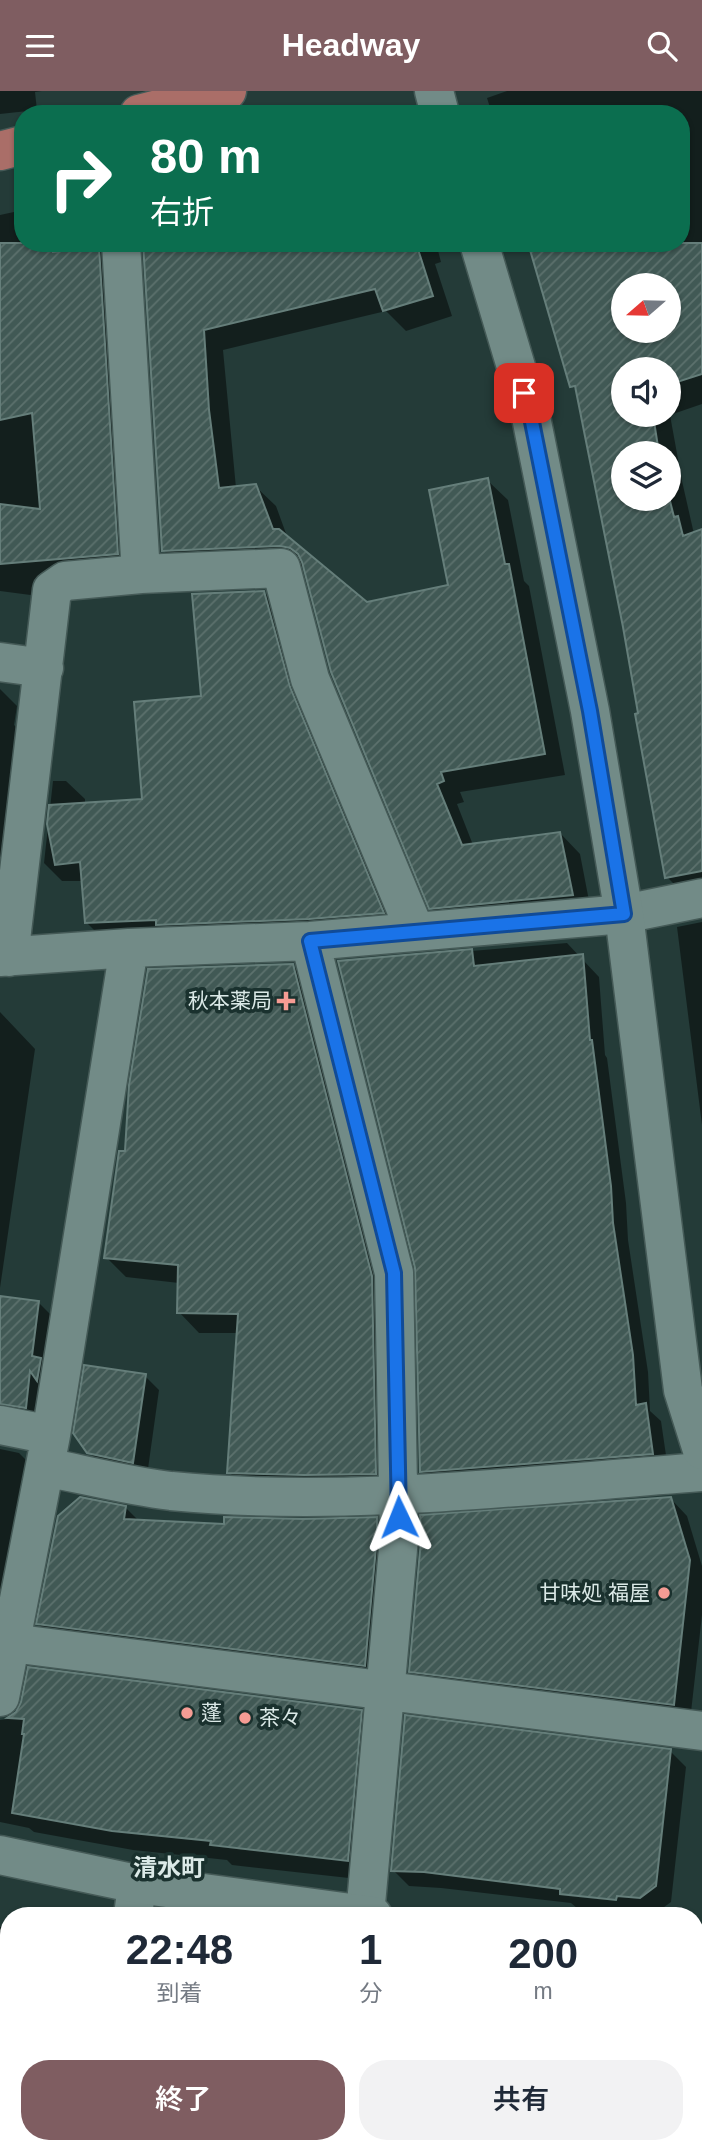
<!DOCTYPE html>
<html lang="ja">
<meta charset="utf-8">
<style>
:root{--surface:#fff;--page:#f2f2f3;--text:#1f2937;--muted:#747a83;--accent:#7f5d61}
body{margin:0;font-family:Helvetica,"Noto Sans JP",sans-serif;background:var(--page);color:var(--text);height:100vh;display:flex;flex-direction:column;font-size:26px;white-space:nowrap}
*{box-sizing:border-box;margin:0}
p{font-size:23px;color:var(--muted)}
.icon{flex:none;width:38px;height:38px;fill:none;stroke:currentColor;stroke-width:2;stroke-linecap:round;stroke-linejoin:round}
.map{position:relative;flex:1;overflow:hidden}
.sheet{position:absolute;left:0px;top:1816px;width:704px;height:247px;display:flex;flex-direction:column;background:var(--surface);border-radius:28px 28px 0 0;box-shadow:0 2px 5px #0004}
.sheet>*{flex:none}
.hud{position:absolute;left:14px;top:14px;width:676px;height:147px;border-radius:28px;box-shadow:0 2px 5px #0004;background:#0b6e4f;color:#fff;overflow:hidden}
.needle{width:46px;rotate:250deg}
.buttons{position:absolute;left:611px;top:182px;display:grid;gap:14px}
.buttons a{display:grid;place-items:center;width:70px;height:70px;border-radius:50%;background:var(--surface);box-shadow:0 2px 5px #0004;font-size:35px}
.pin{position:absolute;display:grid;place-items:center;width:60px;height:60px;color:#fff;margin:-30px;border-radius:14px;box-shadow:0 4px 10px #0006}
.me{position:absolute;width:77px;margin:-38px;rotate:358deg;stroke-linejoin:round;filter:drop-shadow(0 0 5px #0008)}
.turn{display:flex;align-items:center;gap:24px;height:147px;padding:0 21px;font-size:32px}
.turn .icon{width:91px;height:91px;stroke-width:2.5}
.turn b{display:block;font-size:49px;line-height:60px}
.eta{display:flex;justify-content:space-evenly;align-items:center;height:119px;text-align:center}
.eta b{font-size:42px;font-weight:600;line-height:49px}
.primary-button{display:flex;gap:14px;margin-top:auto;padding:14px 21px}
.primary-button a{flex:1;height:80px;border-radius:28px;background:var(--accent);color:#fff;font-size:28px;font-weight:600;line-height:80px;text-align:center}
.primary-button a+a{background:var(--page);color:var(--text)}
header{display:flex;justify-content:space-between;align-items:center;height:91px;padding:0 21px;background:var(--accent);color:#fff;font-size:32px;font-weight:600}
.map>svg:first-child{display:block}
.shadow{fill:#0007;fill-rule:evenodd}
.building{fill:url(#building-hatch);stroke:#657e7a;stroke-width:2;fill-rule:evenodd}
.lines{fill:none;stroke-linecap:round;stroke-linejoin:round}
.minor-casing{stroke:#455a57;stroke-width:41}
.tertiary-casing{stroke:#455a57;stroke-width:41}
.trunk-casing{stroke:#455a57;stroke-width:41}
.minor{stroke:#728b87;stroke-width:38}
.tertiary{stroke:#728b87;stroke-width:38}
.trunk{stroke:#aa6e68;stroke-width:38}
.route-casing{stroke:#114b97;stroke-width:18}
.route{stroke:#1a73e8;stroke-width:12}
.poi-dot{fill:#f59c94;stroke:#1a312e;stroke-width:2.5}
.labels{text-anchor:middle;stroke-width:7;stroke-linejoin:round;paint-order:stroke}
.poi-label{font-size:21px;fill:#dbe9e7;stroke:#1a312e;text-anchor:end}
.quarter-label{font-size:24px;font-weight:bold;fill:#dbe9e7;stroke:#1a312e}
</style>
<header><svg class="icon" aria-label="menu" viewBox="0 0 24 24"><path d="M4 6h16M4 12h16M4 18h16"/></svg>Headway<svg class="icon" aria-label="search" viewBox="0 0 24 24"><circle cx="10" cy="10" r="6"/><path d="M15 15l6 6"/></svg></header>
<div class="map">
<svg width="702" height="2063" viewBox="0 0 702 2063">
<defs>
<pattern id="building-hatch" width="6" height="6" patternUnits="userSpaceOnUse" patternTransform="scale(1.75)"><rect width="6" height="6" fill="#415955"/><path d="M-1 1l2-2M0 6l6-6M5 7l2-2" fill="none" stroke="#5c716d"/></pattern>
</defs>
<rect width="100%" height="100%" fill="#243b38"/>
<path class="shadow" d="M0 0H42L35 1 37 19 0 23Z
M507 0H702V313L670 324 682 390 694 443 702 440V811L694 813 667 786 640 623 578 301 572 295 530 152H681V23H492L487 7ZM623 194H668V240H623ZM623 278H668V324H623ZM623 362H668V408H623Z
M23 119V152H135L138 483 38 505 0 500V124Z
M145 152H436L441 171 435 173 452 225 406 240 386 220 223 259 236 397 255 395 276 415 288 448 367 512 451 496 487 389 508 409 524 490 529 495 565 684 460 701 464 711 457 713 473 754 560 742 580 763 590 815 452 838 431 817 305 476 184 480 163 459Z
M264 501 282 520 400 839 105 850 87 832 84 790H62L44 772 53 690H66L85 708V713L144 709Z
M0 598 17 615 14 634 27 646 0 779Z
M702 831V1034L677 836Z
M567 852 599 886 605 964 607 967 626 1112 628 1149 648 1281 650 1320 661 1330 668 1378 437 1396 421 1380 417 1177 340 871Z
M292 874 313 895 392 1207 396 1403 249 1402 229 1381 238 1242H199L179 1221V1192L126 1186 106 1166 127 1062Z
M0 921 35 958 0 1197Z
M0 1207 38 1211 58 1231 46 1336 0 1347Z
M145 1285 159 1299 147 1385 103 1376 89 1361Z
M0 1358 19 1362 39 1382 0 1612Z
M671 1408 687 1425 702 1475V1524L690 1630 427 1597 411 1580Z
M126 1417 139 1430 225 1435 303 1430 376 1428 390 1443 379 1589 53 1547 38 1533Z
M361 1620 381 1640 367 1789 232 1774 227 1769 133 1759 34 1741 29 1737 0 1731V1629L8 1628 17 1622Z
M670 1660 686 1676 671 1811 656 1822 632 1820V1824L578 1818 571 1812 441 1797 409 1795 393 1779Z
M0 1836 9 1837V2054H112L104 2063H16V2057L0 2056Z
M126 2054H617L614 2063H126Z"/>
<path class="building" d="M0 152H52L53 161 99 156 118 463 0 473V413L40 418 32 322 0 329Z
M143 152H416L433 205 383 220 375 198 204 239 209 319 219 397 256 393 273 438H279L367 511 448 494 429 399 488 387 505 473H509L545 663 441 681 444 690 437 693 462 754 560 741 573 804 429 818 331 581 302 471 298 463 290 457 280 455 162 460Z
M528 152H702V283L668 294V278H623V324H653L659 362H623V408H668V402L674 426 678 425 683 445 702 438V780L665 787 635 623 638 622 623 536 575 295 570 296ZM623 194H668V240H623Z
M264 500 290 596 384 822 309 828 156 834V829L85 832 80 771 55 774 47 733 49 714 142 708 134 611 201 605 192 503Z
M472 858 474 875 583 863 590 949H592L611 1095 613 1132 633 1264 636 1314 646 1312 653 1363 420 1381 415 1177 338 870Z
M293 873 372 1185 376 1383 304 1384 227 1382 238 1223 177 1222 178 1174 104 1167 119 1060H125L129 994 148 878Z
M0 1205 39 1210 32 1265 41 1267 37 1290 30 1280 26 1317 0 1313Z
M84 1274 146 1283 133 1372 87 1362 73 1342Z
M80 1406 126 1415 124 1428 224 1433V1426L303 1428 377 1426V1446L365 1575 36 1533 58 1425Z
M671 1406 690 1469 674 1614 409 1581 421 1449 420 1424Z
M28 1576 362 1619 348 1770 210 1754 211 1750 112 1740 12 1722 24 1643H22L24 1628 7 1627 16 1621 21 1611Z
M405 1624 671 1658 656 1795 640 1807 617 1805 616 1809 560 1803V1798L424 1781 391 1780Z"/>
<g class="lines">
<g class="minor-casing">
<path id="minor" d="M141 483 281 477 310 588 415 840
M0 571 44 577
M310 850 394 1182 399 1447 365 1824
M0 866 129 857 310 850 624 823 702 807
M9 866 52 499 65 490 141 483 121 152
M0 1334 51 1344
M45 1376C86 1384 129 1395 171 1400 347 1417 526 1394 702 1381
M11 1552 702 1640
M0 1606 51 1344 129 857
M133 1825 137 1793
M103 2063 104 2054"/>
</g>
<g class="tertiary-casing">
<path id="tertiary" d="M434 0 440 23
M479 152 531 326 590 620 624 823 683 1299 702 1359
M0 1764 137 1793 373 1825
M695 1865 702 1866
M695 1941 700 1928 702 1898
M646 2063 649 2054"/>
</g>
<g class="trunk-casing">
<path id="trunk" d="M139 23 227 0
M0 60 23 54"/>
</g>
<use href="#minor" class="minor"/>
<use href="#tertiary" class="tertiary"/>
<use href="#trunk" class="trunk"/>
</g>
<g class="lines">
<g class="route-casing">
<path id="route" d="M399 1426 394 1182 310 850 624 823 590 620 531 326 524 302"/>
</g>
<use href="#route" class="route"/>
</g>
<g class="poi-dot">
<path d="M282.5 899.5h7v7h7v7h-7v7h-7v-7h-7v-7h7z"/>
<circle cx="664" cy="1502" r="7"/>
<circle cx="187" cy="1622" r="7"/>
<circle cx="245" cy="1627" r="7"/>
</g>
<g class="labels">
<g class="poi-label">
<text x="272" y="917">秋本薬局</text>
<text x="650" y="1509">甘味処 福屋</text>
<text x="201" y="1629" text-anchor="start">蓬</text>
<text x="259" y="1634" text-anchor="start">茶々</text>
</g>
<g class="quarter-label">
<text x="169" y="1785">清水町</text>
</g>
</g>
</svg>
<div class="buttons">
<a><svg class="needle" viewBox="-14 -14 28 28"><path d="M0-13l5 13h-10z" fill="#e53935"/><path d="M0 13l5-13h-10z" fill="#747a83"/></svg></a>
<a><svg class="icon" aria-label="sound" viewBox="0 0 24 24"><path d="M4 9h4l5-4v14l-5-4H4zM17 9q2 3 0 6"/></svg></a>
<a><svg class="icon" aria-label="layers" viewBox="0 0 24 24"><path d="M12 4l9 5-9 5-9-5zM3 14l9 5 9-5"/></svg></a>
</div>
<div class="pin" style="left:524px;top:302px;background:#d93025"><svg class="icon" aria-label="arrive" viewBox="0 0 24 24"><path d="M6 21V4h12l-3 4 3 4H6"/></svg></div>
<svg class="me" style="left:399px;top:1426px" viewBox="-20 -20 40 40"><path d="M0-17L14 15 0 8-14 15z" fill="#1a73e8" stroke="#fff" stroke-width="4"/></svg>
<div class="hud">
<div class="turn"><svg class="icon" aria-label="right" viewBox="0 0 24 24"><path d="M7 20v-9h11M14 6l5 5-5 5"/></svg><div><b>80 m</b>右折</div></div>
</div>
<section class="sheet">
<div class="eta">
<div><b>22:48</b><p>到着</p></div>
<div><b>1</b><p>分</p></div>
<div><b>200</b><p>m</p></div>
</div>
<div class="primary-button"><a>終了</a><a>共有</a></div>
</section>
</div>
